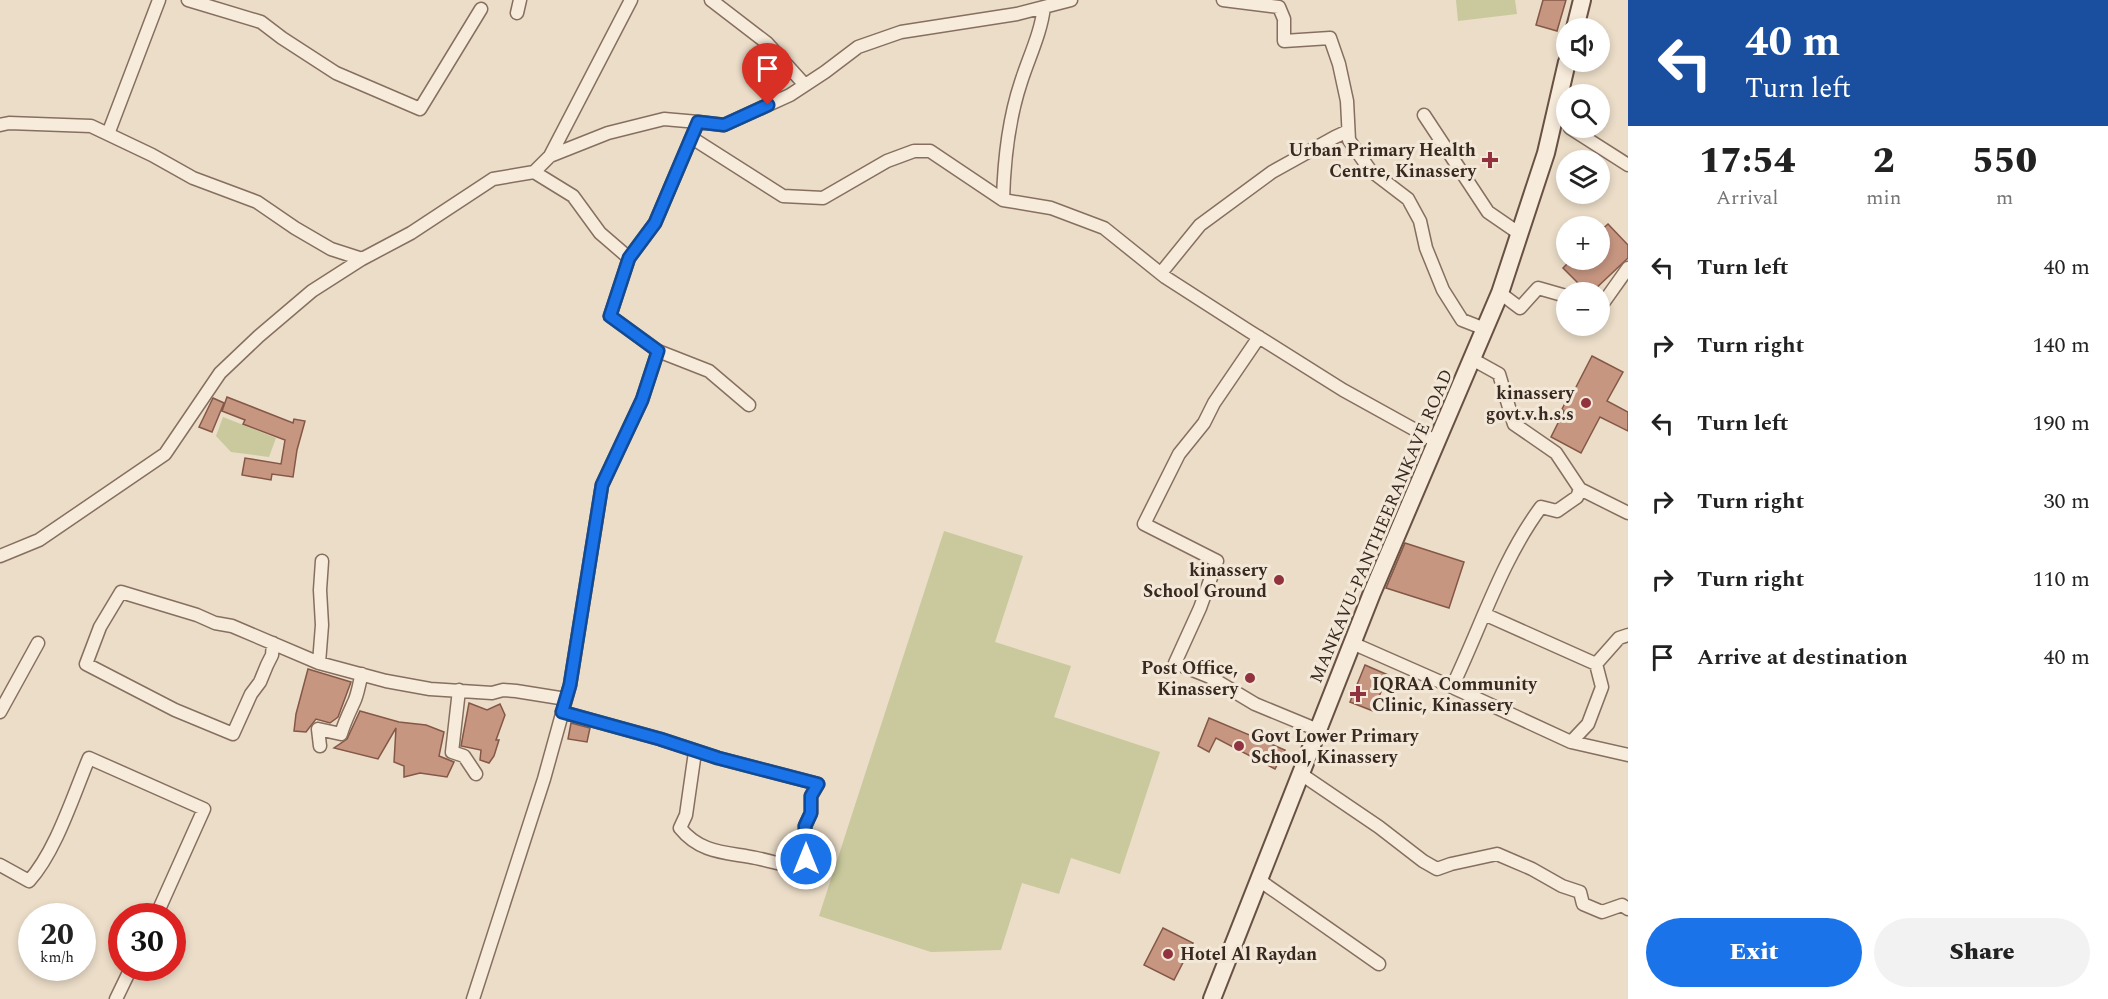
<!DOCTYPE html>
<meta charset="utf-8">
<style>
:root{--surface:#fff;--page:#f2f2f2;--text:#222;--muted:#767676;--accent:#1a73e8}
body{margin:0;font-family:Spectral,serif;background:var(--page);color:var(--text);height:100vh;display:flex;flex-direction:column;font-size:22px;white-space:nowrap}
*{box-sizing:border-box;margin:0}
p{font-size:20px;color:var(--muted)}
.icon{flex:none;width:33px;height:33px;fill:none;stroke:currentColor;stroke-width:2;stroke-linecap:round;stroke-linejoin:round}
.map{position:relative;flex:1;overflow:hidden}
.panel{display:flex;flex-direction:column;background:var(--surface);width:480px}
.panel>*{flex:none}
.banner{background:#1a4fa0;color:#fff;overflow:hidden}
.controls{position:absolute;left:1556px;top:18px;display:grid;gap:12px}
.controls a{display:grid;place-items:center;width:54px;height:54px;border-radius:50%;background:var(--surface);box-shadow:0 3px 9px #0003;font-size:30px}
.speed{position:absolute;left:18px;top:903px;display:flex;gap:12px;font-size:30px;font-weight:700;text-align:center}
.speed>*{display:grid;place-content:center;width:78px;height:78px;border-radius:50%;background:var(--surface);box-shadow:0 3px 9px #0003;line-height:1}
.speed small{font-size:15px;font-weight:400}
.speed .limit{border:9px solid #d22;background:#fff;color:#111}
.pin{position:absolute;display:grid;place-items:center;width:51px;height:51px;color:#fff;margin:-62px -26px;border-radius:50% 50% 50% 0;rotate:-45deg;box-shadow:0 0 6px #0007}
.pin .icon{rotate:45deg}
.me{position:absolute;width:66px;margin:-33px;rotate:0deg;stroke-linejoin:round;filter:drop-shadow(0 0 4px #0008)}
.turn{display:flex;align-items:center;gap:21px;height:126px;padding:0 18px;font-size:27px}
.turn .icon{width:78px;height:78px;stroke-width:2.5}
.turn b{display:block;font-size:42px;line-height:51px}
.eta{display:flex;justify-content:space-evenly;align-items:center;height:102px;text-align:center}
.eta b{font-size:36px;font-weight:800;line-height:42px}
.primary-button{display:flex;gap:12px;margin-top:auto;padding:12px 18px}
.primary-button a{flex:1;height:69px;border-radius:36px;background:var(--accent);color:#fff;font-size:24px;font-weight:800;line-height:69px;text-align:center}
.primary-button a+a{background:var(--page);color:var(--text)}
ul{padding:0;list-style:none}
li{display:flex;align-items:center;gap:18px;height:78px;padding:0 18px}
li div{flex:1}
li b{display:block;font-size:22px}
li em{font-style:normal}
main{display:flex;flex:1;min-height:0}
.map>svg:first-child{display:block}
.green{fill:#c9c99d}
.building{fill:#c69681;stroke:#845746;stroke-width:1.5}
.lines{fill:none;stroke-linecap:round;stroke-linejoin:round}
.street-casing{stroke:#866f5f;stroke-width:15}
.secondary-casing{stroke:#685042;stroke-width:20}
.street{stroke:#f7ebdb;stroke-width:12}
.secondary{stroke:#f7ebdb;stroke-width:16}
.route-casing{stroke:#114b97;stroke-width:15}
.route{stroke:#1a73e8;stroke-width:10}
.poi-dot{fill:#91333f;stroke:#f3e8d8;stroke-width:2}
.labels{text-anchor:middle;stroke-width:6;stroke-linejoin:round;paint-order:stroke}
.poi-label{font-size:18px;font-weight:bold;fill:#382921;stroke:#f3e8d8;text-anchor:end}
.street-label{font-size:18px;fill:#382921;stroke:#f3e8d8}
</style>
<main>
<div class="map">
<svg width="1628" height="999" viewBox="0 0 1628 999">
<rect width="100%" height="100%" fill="#ebddc8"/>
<path class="green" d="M1456 0H1515L1517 14 1458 21Z
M223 417 276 438 269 457 231 452 216 436Z
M944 531 1023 556 995 642 1071 666 1054 717 1160 752 1120 874 1071 858 1059 894 1022 883 1001 950 931 952 819 916Z"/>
<path class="building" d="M1543 0H1566L1557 31 1536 25Z
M1608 224 1628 245V258L1592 292H1587L1563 268 1571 260H1599V232Z
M1592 356 1623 372 1607 401 1628 412V431L1600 417 1581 453 1551 437 1564 411 1562 409 1573 388 1575 389Z
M227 397 293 423 294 419 305 421 297 450 293 477 272 474 271 480 242 475 245 458 281 464 285 440 243 424 245 420 222 411Z
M213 398 224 403 212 432 199 427Z
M1405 543 1464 562 1449 608 1386 588Z
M1365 665 1388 675 1373 711 1350 702Z
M308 669 351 682 338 717 330 723 316 719 306 732 294 731 296 714Z
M469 703 487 710 500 704 505 715 496 740H499L494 756 489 763 480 760 481 750 461 746Z
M360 711 399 722 426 725 444 732 439 756 454 762 447 777 420 773 404 777V766L394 762 396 728 378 759 334 748 347 739Z
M1209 718 1285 750 1275 769 1216 738 1209 752 1198 746Z
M571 723 590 728 587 742 568 739Z
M1163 928 1193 943 1174 980 1144 965Z"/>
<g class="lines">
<g class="street-casing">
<path id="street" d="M188 0 261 22 282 38 336 73 420 109 481 9
M711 0 767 43 805 85
M1223 0 1279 7 1284 19V41L1330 38 1339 64 1347 101 1349 140 1370 170 1408 199 1420 221 1426 248 1443 290 1462 320 1485 329
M1044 7C1041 33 1029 57 1021 82 1009 118 1004 162 1003 200L1051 208 1104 228 1165 277 1249 331 1343 390 1437 442
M517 13 520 0
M1424 115 1488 212 1520 234
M0 125 9 123 91 126 152 155 193 178 257 202 295 228 331 249 362 259 411 233 493 179 534 172 573 196 600 233 629 258
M1570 128 1628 165
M108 134 159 0
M692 138 783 196 823 198 887 161 914 151H930L1003 200
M550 156 608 133 664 119 698 122
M534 172 550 156 631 0
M1161 273 1200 225 1272 172 1335 137 1348 131
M1500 293 1520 308 1538 288 1566 296
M1599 305 1601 306 1628 268
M1259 337 1214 403 1204 423 1179 454 1144 524 1217 561 1200 608 1175 663 1210 677 1255 704 1318 730
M658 351 709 371 749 405
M1472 359 1499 374 1514 424 1556 453 1580 489 1628 513
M0 556 39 540 165 454 220 373 259 336 312 291 362 259
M1484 614 1596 664 1619 638 1628 635
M273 643 272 655 267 665 260 682 251 694 233 734 175 710 86 664 100 627 121 592 197 615 215 623 232 626 319 663 386 681 430 689 492 693 503 690 516 691 566 699
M1352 643 1452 687C1481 627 1501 561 1541 507L1557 511 1577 497 1580 489
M319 663 322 625 320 590 322 561
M1452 687 1571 742 1588 724 1602 687 1596 664
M459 690 452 752 464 756 476 774
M0 712 38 643
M562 712 660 739 718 758 818 784 811 796V813L805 826 806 859 801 868C786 866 771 861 756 858 727 852 701 854 680 828L686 815 695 752
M1571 742 1628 755
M320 746 318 729 341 734C344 723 349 713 354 702 358 694 359 683 362 674
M1301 774 1379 827 1423 861 1437 869 1451 864 1497 854 1532 869 1562 886 1580 892 1583 904 1602 912 1622 905 1628 909
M0 865 29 881C56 851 73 796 89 758L204 809 156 916
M1259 880 1379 964
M116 999 131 968
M473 999 544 779 570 685 602 485 642 400 658 351 610 316 629 258 655 223 698 122 724 125 790 95 825 72 858 47 901 32 1017 14 1071 0"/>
</g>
<g class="secondary-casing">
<path id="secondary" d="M1575 28 1582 0
M1212 999 1372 593 1500 293 1546 153 1567 62"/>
</g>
<use href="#street" class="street"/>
<use href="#secondary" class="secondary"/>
</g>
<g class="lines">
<g class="route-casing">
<path id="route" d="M768 105 724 125 698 122 655 223 629 258 610 316 658 351 642 400 602 485 570 685 562 712 660 739 718 758 818 784 811 796V813L805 826 806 859"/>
</g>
<use href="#route" class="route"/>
</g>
<g class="poi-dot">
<path d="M1487 151h6v6h6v6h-6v6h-6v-6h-6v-6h6z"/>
<circle cx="1586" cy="403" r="6"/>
<circle cx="1279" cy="580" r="6"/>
<circle cx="1250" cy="678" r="6"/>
<path d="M1355 685h6v6h6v6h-6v6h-6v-6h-6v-6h6z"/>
<circle cx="1239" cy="746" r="6"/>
<circle cx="1168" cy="954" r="6"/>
</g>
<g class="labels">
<g class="poi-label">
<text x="1476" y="156">Urban Primary Health<tspan x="1476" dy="21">Centre, Kinassery</tspan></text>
<text x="1574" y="399">kinassery<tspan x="1574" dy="21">govt.v.h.s.s</tspan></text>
<text x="1267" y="576">kinassery<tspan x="1267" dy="21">School Ground</tspan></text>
<text x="1238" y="674">Post Office,<tspan x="1238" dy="21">Kinassery</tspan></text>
<text x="1372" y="690" text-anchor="start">IQRAA Community<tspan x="1372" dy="21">Clinic, Kinassery</tspan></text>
<text x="1251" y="742" text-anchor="start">Govt Lower Primary<tspan x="1251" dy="21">School, Kinassery</tspan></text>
<text x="1180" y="960" text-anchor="start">Hotel Al Raydan</text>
</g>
<g class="street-label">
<text transform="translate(1381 526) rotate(-67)" y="6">MANKAVU-PANTHEERANKAVE ROAD</text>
</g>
</g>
</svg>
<div class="controls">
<a><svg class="icon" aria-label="sound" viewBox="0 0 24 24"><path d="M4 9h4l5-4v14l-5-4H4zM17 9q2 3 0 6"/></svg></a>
<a><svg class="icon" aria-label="search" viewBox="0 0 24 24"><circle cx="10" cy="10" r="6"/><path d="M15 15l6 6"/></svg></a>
<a><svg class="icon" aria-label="layers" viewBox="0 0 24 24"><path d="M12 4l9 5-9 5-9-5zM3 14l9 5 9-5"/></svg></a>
<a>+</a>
<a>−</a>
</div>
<div class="speed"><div>20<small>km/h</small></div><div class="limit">30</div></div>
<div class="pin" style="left:768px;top:105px;background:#d93025"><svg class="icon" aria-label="arrive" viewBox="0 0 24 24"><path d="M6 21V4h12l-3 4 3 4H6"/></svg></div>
<svg class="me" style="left:806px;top:859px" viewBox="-20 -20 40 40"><circle r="17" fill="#1a73e8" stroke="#fff" stroke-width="3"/><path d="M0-11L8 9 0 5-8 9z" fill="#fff"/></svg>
</div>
<section class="panel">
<div class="banner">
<div class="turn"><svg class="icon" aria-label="left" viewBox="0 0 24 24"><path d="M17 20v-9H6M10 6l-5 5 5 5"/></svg><div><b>40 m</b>Turn left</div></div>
</div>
<div class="eta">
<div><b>17:54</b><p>Arrival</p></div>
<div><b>2</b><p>min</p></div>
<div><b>550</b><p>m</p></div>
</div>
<ul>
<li><svg class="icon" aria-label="left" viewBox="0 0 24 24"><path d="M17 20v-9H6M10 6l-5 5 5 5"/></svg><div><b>Turn left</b></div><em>40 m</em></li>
<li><svg class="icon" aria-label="right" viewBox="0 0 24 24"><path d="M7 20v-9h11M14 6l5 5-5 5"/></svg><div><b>Turn right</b></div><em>140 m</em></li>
<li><svg class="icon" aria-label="left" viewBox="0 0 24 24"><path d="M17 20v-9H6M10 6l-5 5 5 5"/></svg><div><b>Turn left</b></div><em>190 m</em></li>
<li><svg class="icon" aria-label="right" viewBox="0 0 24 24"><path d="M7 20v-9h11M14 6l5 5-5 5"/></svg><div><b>Turn right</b></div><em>30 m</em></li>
<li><svg class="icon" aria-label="right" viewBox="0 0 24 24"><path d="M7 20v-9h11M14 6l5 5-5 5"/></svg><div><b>Turn right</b></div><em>110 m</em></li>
<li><svg class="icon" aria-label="arrive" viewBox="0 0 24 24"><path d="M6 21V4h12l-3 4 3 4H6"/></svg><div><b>Arrive at destination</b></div><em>40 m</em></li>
</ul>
<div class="primary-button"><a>Exit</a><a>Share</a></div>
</section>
</main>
